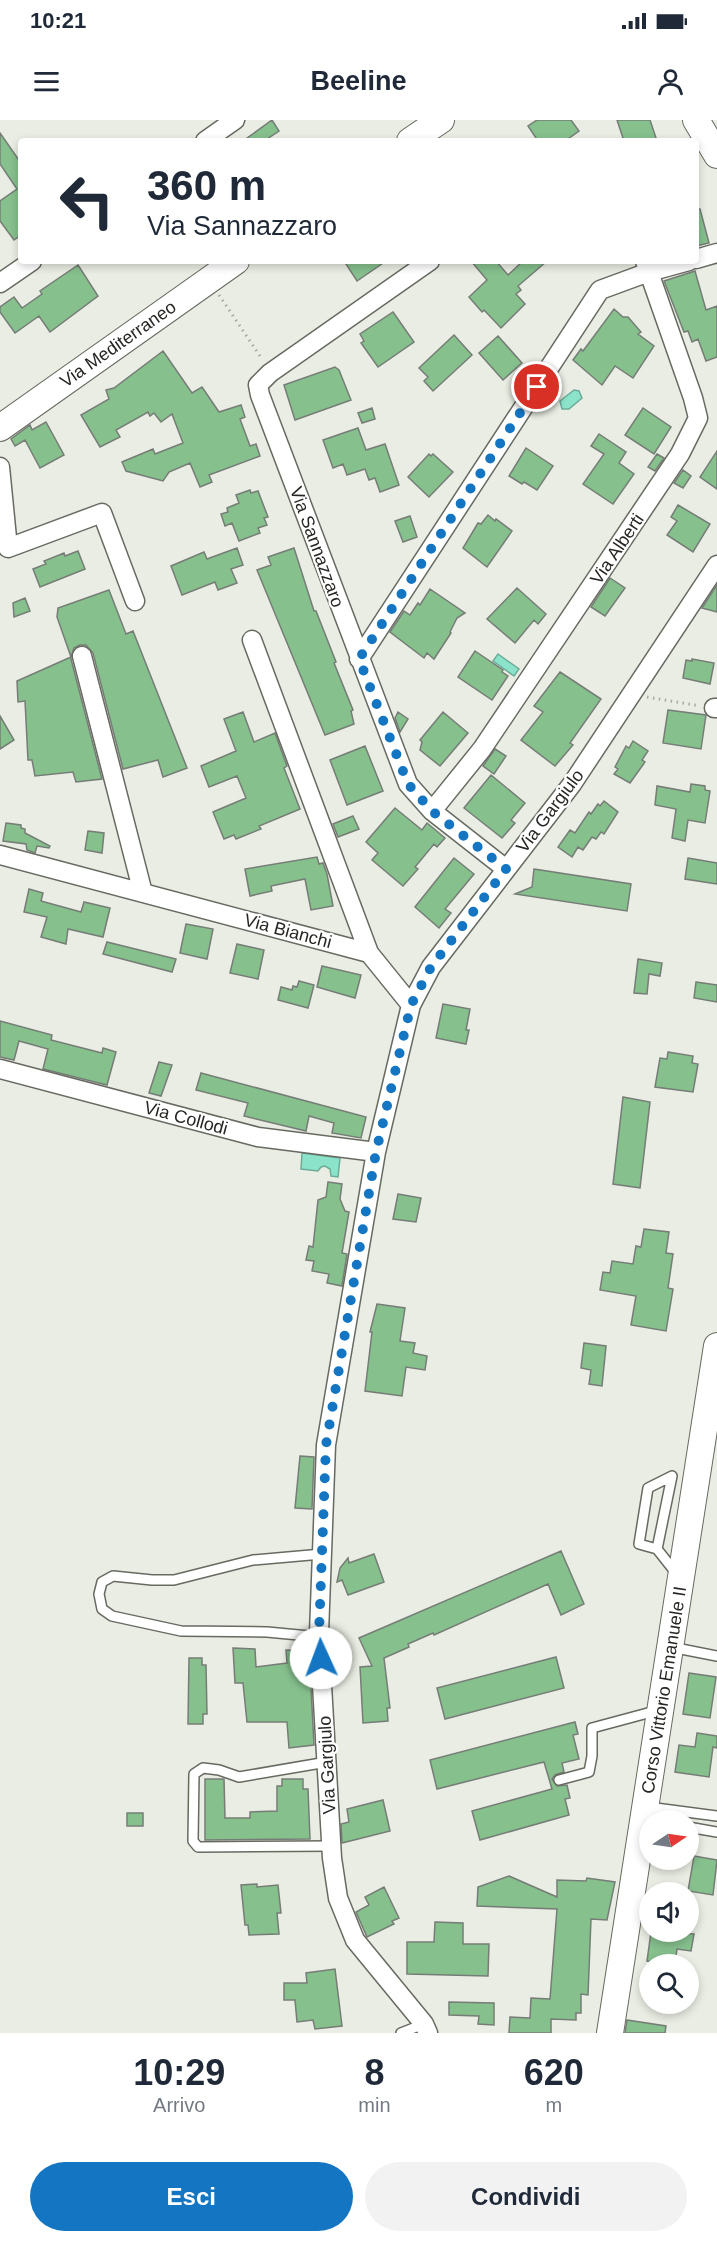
<!DOCTYPE html>
<html lang="it">
<style>
:root{--surface:#fff;--page:#f2f2f3;--text:#1f2937;--muted:#747a83;--accent:#1476c2}
body{margin:0;font-family:Arial,sans-serif;background:var(--page);color:var(--text);height:100vh;display:flex;flex-direction:column;font-size:22px;white-space:nowrap}
*{box-sizing:border-box;margin:0}
p{font-size:20px;color:var(--muted)}
.icon{flex:none;width:33px;height:33px;fill:none;stroke:currentColor;stroke-width:2;stroke-linecap:round;stroke-linejoin:round}
.map{position:relative;height:1913px;overflow:hidden}
.details{display:flex;flex-direction:column;background:var(--surface);flex:1}
.details>*{flex:none}
.banner{position:absolute;left:18px;top:18px;width:681px;height:126px;border-radius:6px;box-shadow:0 3px 9px #0003;background:#fff;color:var(--text);overflow:hidden}
.needle{width:39px;rotate:77deg}
.buttons{position:absolute;left:639px;top:1690px;display:grid;gap:12px}
.buttons a{display:grid;place-items:center;width:60px;height:60px;border-radius:50%;background:var(--surface);box-shadow:0 3px 9px #0003;font-size:30px}
.pin{position:absolute;display:grid;place-items:center;width:51px;height:51px;color:#fff;margin:-26px;border:3px solid #fff;border-radius:50%;box-shadow:0 2px 6px #0007}
.me{position:absolute;width:66px;margin:-33px;rotate:358deg;stroke-linejoin:round;filter:drop-shadow(0 0 4px #0008)}
.turn{display:flex;align-items:center;gap:21px;height:126px;padding:0 30px;font-size:27px}
.turn .icon{width:78px;height:78px;stroke-width:2.5}
.turn b{display:block;font-size:42px;line-height:51px}
.eta{display:flex;justify-content:space-evenly;align-items:center;height:102px;text-align:center}
.eta b{font-size:36px;font-weight:700;line-height:42px}
.cta{display:flex;gap:12px;margin-top:auto;padding:12px 30px}
.cta a{flex:1;height:69px;border-radius:36px;background:var(--accent);color:#fff;font-size:24px;font-weight:700;line-height:69px;text-align:center}
.cta a+a{background:var(--page);color:var(--text)}
.status{display:flex;justify-content:space-between;align-items:center;height:42px;padding:0 30px;background:var(--surface);direction:ltr}
.status svg{height:16px;fill:currentColor}
header{display:flex;justify-content:space-between;align-items:center;height:78px;padding:0 30px;background:var(--surface);font-size:27px;font-weight:700}
.map>svg:first-child{display:block}
.water{fill:#8be4ca;stroke:#6dac98;stroke-width:1.5}
.building{fill:#86c08d;stroke:#757d76;stroke-width:1.5}
.lines{fill:none;stroke-linecap:round;stroke-linejoin:round}
.lane-casing{stroke:#676a61;stroke-width:12}
.street-casing{stroke:#676a61;stroke-width:21}
.secondary-casing{stroke:#676a61;stroke-width:28}
.path{stroke:#a7aba3;stroke-width:3;stroke-dasharray:1.5 4.5;stroke-linecap:butt}
.lane{stroke:#fff;stroke-width:9}
.street{stroke:#fff;stroke-width:18}
.secondary{stroke:#fff;stroke-width:26}
.route{stroke:#1476c2;stroke-width:10;stroke-dasharray:0 18}
.labels{text-anchor:middle;stroke-width:4.5;stroke-linejoin:round;paint-order:stroke}
.street-label{font-size:18px;fill:#262824;stroke:#fff}
</style>
<div class="status"><b>10:21</b><svg viewBox="0 0 49 12"><path d="M0 12V9h3v3zM5 12V6h3v6zM10 12V3h3v9zM15 12V0h3v12zM26 1h20v11H26zM47 4h2v5h-2z"/></svg></div>
<header><svg class="icon" aria-label="menu" viewBox="0 0 24 24"><path d="M4 6h16M4 12h16M4 18h16"/></svg>Beeline<svg class="icon" aria-label="person" viewBox="0 0 24 24"><circle cx="12" cy="8" r="4"/><path d="M4 21q1-7 8-7t8 7"/></svg></header>
<div class="map">
<svg width="717" height="1913" viewBox="0 0 717 1913">
<rect width="100%" height="100%" fill="#e9ede3"/>
<path class="water" d="M574 270 579 271 582 278 569 289H562L560 281Z
M498 534 519 549 514 556 493 541Z
M302 1033 340 1038 338 1057 331 1056 330 1049 325 1046 321 1047 318 1051 301 1049Z"/>
<path class="building" d="M272 0 279 11 264 21H243Z
M537 0H571L579 11 565 21H538L528 6Z
M617 0H650L657 21H624Z
M0 13 21 43V115L14 120 0 101V81L17 69 0 44Z
M696 89H700L709 123 696 126Z
M344 141H386L357 161Z
M471 141H496L508 155 523 141H547L518 166 521 170 516 174 525 184 501 208 484 190 482 192 469 177 487 160Z
M78 145 98 176 50 212 39 196 15 213 0 192V187L14 177 22 188 42 174 40 171Z
M695 151 706 190 717 186V237L706 241 698 219 692 222 688 211 684 212 664 161Z
M614 189 623 197H628L641 212 638 214 654 226 633 258 615 246 602 265 573 240 581 229 583 231Z
M393 192 414 222 378 247 361 223 364 221 360 214Z
M454 215 472 235 433 271 424 261 428 257 419 248Z
M498 216 522 243 503 260 479 233Z
M163 231 192 273 202 267 219 292 241 285 245 297 240 299 250 326 256 324 260 336 209 355 212 362 200 367 190 343 169 352 163 361 126 351 122 342 153 329 155 334 183 323 172 294 161 302 154 293 150 296 148 292 116 310 120 317 100 327 81 295 109 279 106 270 114 268Z
M335 247 339 250 351 280 295 300 284 265Z
M372 288 375 299 362 303 358 293Z
M643 288 671 307 654 334 625 315Z
M46 302 64 335 40 348 25 320 15 326 11 319 30 305 32 310Z
M358 308 366 330 385 324 399 365 380 372 375 358 369 360 365 349 347 355 343 344 333 348 323 320Z
M599 314 626 332 619 343 634 354 613 384 583 364 604 334 591 326Z
M526 328 553 346 537 370 524 362 522 364 509 356Z
M717 331V369L700 357Z
M429 334 431 336 433 334 453 352 429 377 408 357Z
M657 334 664 338 655 351 648 347Z
M683 350 691 356 683 368 674 363Z
M250 370 251 373 258 371 268 397 264 398 267 405 258 408 260 413 239 421 232 403 225 406 221 394 228 392 227 388 239 383 236 375Z
M678 385 710 404 693 432 667 415 677 401 671 397Z
M488 395 495 401 496 399 512 411 487 447 463 428 478 403 481 404Z
M410 396 417 417 403 422 395 401Z
M237 428 243 445 231 449 237 463 218 470 215 462 182 475 171 446 204 432 207 439Z
M294 428 314 491H316L336 542 334 543 353 590 351 591 354 604 325 615 257 450 271 445 268 437Z
M78 431 85 449 40 467 33 449 46 444 44 441 64 433 65 436Z
M610 458 625 468 605 496 591 487Z
M717 465V492L702 488Z
M517 468 546 494 538 504 534 500 515 523 487 499Z
M430 469 465 493 457 498 450 512 451 513 434 539 427 533 424 538 390 512 404 491 410 495 418 483 420 485Z
M109 470 126 514 133 511 187 648 163 657 158 640 123 649 93 533 86 525H80L74 528 71 537 57 497 58 488Z
M25 478 30 491 14 497 13 483Z
M475 531 503 550 502 552 508 556 492 580 458 557Z
M71 537V539L102 659 76 662 73 652 35 656 32 640H28L25 581 18 582 17 561Z
M692 539 714 543 710 564 683 558 686 540 692 541Z
M560 552 601 579 570 623 573 625 555 646 521 620 543 592 534 586Z
M668 590 706 595 701 629 663 623Z
M243 592 254 622 275 613 287 646 284 648 300 689 259 706 261 709 236 719 234 715 224 719 213 692 246 678 237 656 209 667 201 646 236 631 224 599Z
M398 592 408 599 400 612 395 598Z
M443 592 468 613 440 646 420 630 422 622 420 620Z
M0 596 14 620 0 629Z
M633 621 648 631 642 640 645 642 630 663 614 654 618 649 615 647 626 626 629 628Z
M365 626 383 671 347 685 330 640Z
M495 629 506 636 494 654 483 646Z
M491 655 525 683 511 700 515 703 502 718 464 688Z
M691 664 705 666V670L710 671 705 703 688 700 685 721 672 718 676 689 655 685 657 666 690 672Z
M604 681 618 692 604 714 601 712 596 719 592 717 583 730 578 727 572 737 558 727 570 710 575 713 589 692 591 694 598 684 600 686Z
M395 688 422 710 427 703 445 718 437 727 434 724 415 747 418 749 403 766 372 740 378 733 366 722Z
M353 696 359 709 338 717 333 704Z
M6 703 21 705V708L25 709V713L50 726 49 728 37 726 35 733 27 730 26 724 3 721Z
M88 711 104 713 102 733 85 730Z
M317 737 319 744 323 743 327 754 333 786 311 790 305 759 271 766 272 771 250 776 245 749Z
M454 738 474 754 445 789 451 793 439 808 415 787Z
M688 738 717 743V764L685 759Z
M534 749 631 764 627 791 515 774 532 767Z
M29 769 43 773 41 781 81 792 84 782 110 788 103 817 68 809 66 824 41 817 47 797 24 792Z
M186 804 213 809 207 839 180 833Z
M107 822 176 839 172 852 103 834Z
M237 824 264 830 258 859 230 853Z
M638 839 662 843 660 856 649 854 647 874 634 873Z
M322 846 361 855 355 878 317 867Z
M299 861 314 865 308 888 278 880 281 867 292 870 293 866 297 867Z
M696 862 717 865V882L694 878Z
M443 884 470 889 466 910H469L466 924 436 918Z
M0 901 52 915 51 920 102 933 103 928 116 932 107 965 43 949 48 929 19 921 14 940 0 937Z
M668 932 693 936 692 943 698 944 693 972 655 967 660 938 667 939Z
M159 942 172 945 161 976 149 973Z
M201 953 366 997 361 1018 332 1013 334 1003 309 996 306 1011 244 996 248 983 196 970Z
M623 977 650 982 640 1068 613 1064Z
M328 1062 342 1064 340 1079 345 1091 349 1092 342 1133 347 1134 342 1166 327 1163 329 1154 312 1151 314 1141 306 1140 309 1126 313 1127 318 1080 326 1077Z
M398 1074 421 1078 416 1102 393 1099Z
M644 1109 669 1112 666 1133 673 1134 668 1168 673 1169 666 1211 631 1205 636 1176 600 1170 603 1152 610 1153 612 1141 633 1144 636 1126 641 1127Z
M377 1184 405 1188 400 1221 415 1223 413 1233 427 1236 425 1250 406 1247 402 1276 365 1271 372 1212H370Z
M584 1223 606 1226 602 1266 589 1264 591 1250 581 1248Z
M300 1336 314 1337 312 1389 295 1388Z
M561 1431 584 1484 561 1495 548 1464 434 1515 433 1513 408 1524 409 1527 384 1538 390 1588H387L388 1601 363 1603 360 1547 372 1546 359 1518Z
M374 1434 384 1462 348 1475 342 1460 337 1462 340 1448 348 1438 349 1443Z
M233 1528 255 1529 256 1547 287 1543 286 1530 309 1531 314 1625 289 1628 287 1602H247L243 1563H235Z
M556 1537 564 1568 445 1599 437 1568Z
M189 1538H202V1545H206L207 1594H203V1604H188Z
M689 1553 716 1557 710 1598 683 1594Z
M575 1602 578 1614 573 1615 579 1639 562 1643 564 1652 555 1655 552 1659 557 1666 567 1665 570 1678 565 1679 569 1695 480 1720 472 1691 552 1669 544 1642 437 1669 430 1640Z
M697 1613 717 1616V1628L713 1627 709 1657 675 1652 679 1625 695 1627Z
M205 1659H224L225 1698H250V1692L277 1691V1666H282V1659H303V1669H308L310 1719 205 1720Z
M383 1680 390 1711 342 1723 341 1704 349 1702 347 1689Z
M127 1693H143V1706H127Z
M694 1736 717 1740 713 1775 688 1771Z
M509 1756 557 1777V1760L586 1761 587 1758 615 1762 607 1800 591 1799 588 1875 581 1874V1893H576V1900L551 1899V1913H509L510 1897 530 1898 531 1878 550 1879 557 1789 477 1786 478 1767Z
M257 1764V1767L278 1765 281 1793H277L279 1814 249 1815 248 1805H245L241 1765Z
M384 1767 399 1798 392 1801 394 1804 367 1817 356 1792 369 1785 365 1777Z
M435 1802 463 1803V1824H489L488 1856 407 1854V1822H434Z
M651 1812 694 1814 691 1831 677 1829 675 1845 647 1841Z
M335 1849 342 1906 315 1909 313 1900 297 1902 295 1880H284V1863H307L306 1853Z
M449 1882 494 1883V1905L478 1904 479 1896 449 1895Z
M627 1900 666 1906 665 1913H625Z"/>
<g class="lines">
<g class="lane-casing">
<path id="lane" d="M657 1429 639 1424 648 1368 672 1356 657 1429 676 1453
M320 1517 267 1512 181 1511 112 1496 102 1489 99 1474 102 1462 113 1456 152 1460H174L253 1440 322 1434
M671 1527 717 1536
M327 1642 239 1657 219 1650 203 1648 194 1654 193 1721 198 1727 332 1726
M559 1660 589 1652 592 1636V1608L659 1590
M648 1687 717 1696
M688 1707 717 1712
M401 1913 424 1904"/>
</g>
<g class="street-casing">
<path id="street" d="M205 21 235 0
M696 139 717 133
M430 141 270 253 258 265 260 275 408 664 432 691 506 749
M0 163 32 141
M0 347 8 428 102 393 135 481
M252 520 369 833
M82 536 143 773
M359 539 600 170 649 152 689 141
M714 588H717
M432 691 482 629 680 334 698 298 693 278 645 141
M0 735 369 833 411 885
M0 949 258 1017 376 1032
M428 1913 424 1904 355 1820 338 1778 332 1738 319 1513 326 1325 376 1032 411 885 431 847 572 664 717 445"/>
</g>
<g class="secondary-casing">
<path id="secondary" d="M696 0 717 35
M410 21 441 0
M0 308 236 141
M610 1913 717 1226"/>
</g>
<path class="path" d="M219 175 262 239
M647 577 700 586"/>
<use href="#lane" class="lane"/>
<use href="#street" class="street"/>
<use href="#secondary" class="secondary"/>
</g>
<g class="lines">
<path class="route" d="M321 1538 319 1513 326 1325 376 1032 411 885 431 847 506 749 432 691 408 664 359 539 537 267"/>
</g>
<g class="labels">
<g class="street-label">
<text transform="translate(118 224) rotate(-35)" y="6">Via Mediterraneo</text>
<text transform="translate(317 427) rotate(70)" y="6">Via Sannazzaro</text>
<text transform="translate(617 429) rotate(-56)" y="6">Via Alberti</text>
<text transform="translate(550 691) rotate(-53)" y="6">Via Gargiulo</text>
<text transform="translate(288 811) rotate(15)" y="6">Via Bianchi</text>
<text transform="translate(186 998) rotate(15)" y="6">Via Collodi</text>
<text transform="translate(664 1570) rotate(-81)" y="6">Corso Vittorio Emanuele II</text>
<text transform="translate(327 1645) rotate(-93)" y="6">Via Gargiulo</text>
</g>
</g>
</svg>
<div class="buttons">
<a><svg class="needle" viewBox="-14 -14 28 28"><path d="M0-13l5 13h-10z" fill="#e53935"/><path d="M0 13l5-13h-10z" fill="#747a83"/></svg></a>
<a><svg class="icon" aria-label="sound" viewBox="0 0 24 24"><path d="M4 9h4l5-4v14l-5-4H4zM17 9q2 3 0 6"/></svg></a>
<a><svg class="icon" aria-label="search" viewBox="0 0 24 24"><circle cx="10" cy="10" r="6"/><path d="M15 15l6 6"/></svg></a>
</div>
<div class="pin" style="left:537px;top:267px;background:#d93025"><svg class="icon" aria-label="arrive" viewBox="0 0 24 24"><path d="M6 21V4h12l-3 4 3 4H6"/></svg></div>
<svg class="me" style="left:321px;top:1538px" viewBox="-20 -20 40 40"><circle r="19" fill="#fff"/><path d="M0-13L10 11 0 6-10 11z" fill="#1476c2"/></svg>
<div class="banner">
<div class="turn"><svg class="icon" aria-label="left" viewBox="0 0 24 24"><path d="M17 20v-9H6M10 6l-5 5 5 5"/></svg><div><b>360 m</b>Via Sannazzaro</div></div>
</div>
</div>
<section class="details">
<div class="eta">
<div><b>10:29</b><p>Arrivo</p></div>
<div><b>8</b><p>min</p></div>
<div><b>620</b><p>m</p></div>
</div>
<div class="cta"><a>Esci</a><a>Condividi</a></div>
</section>
